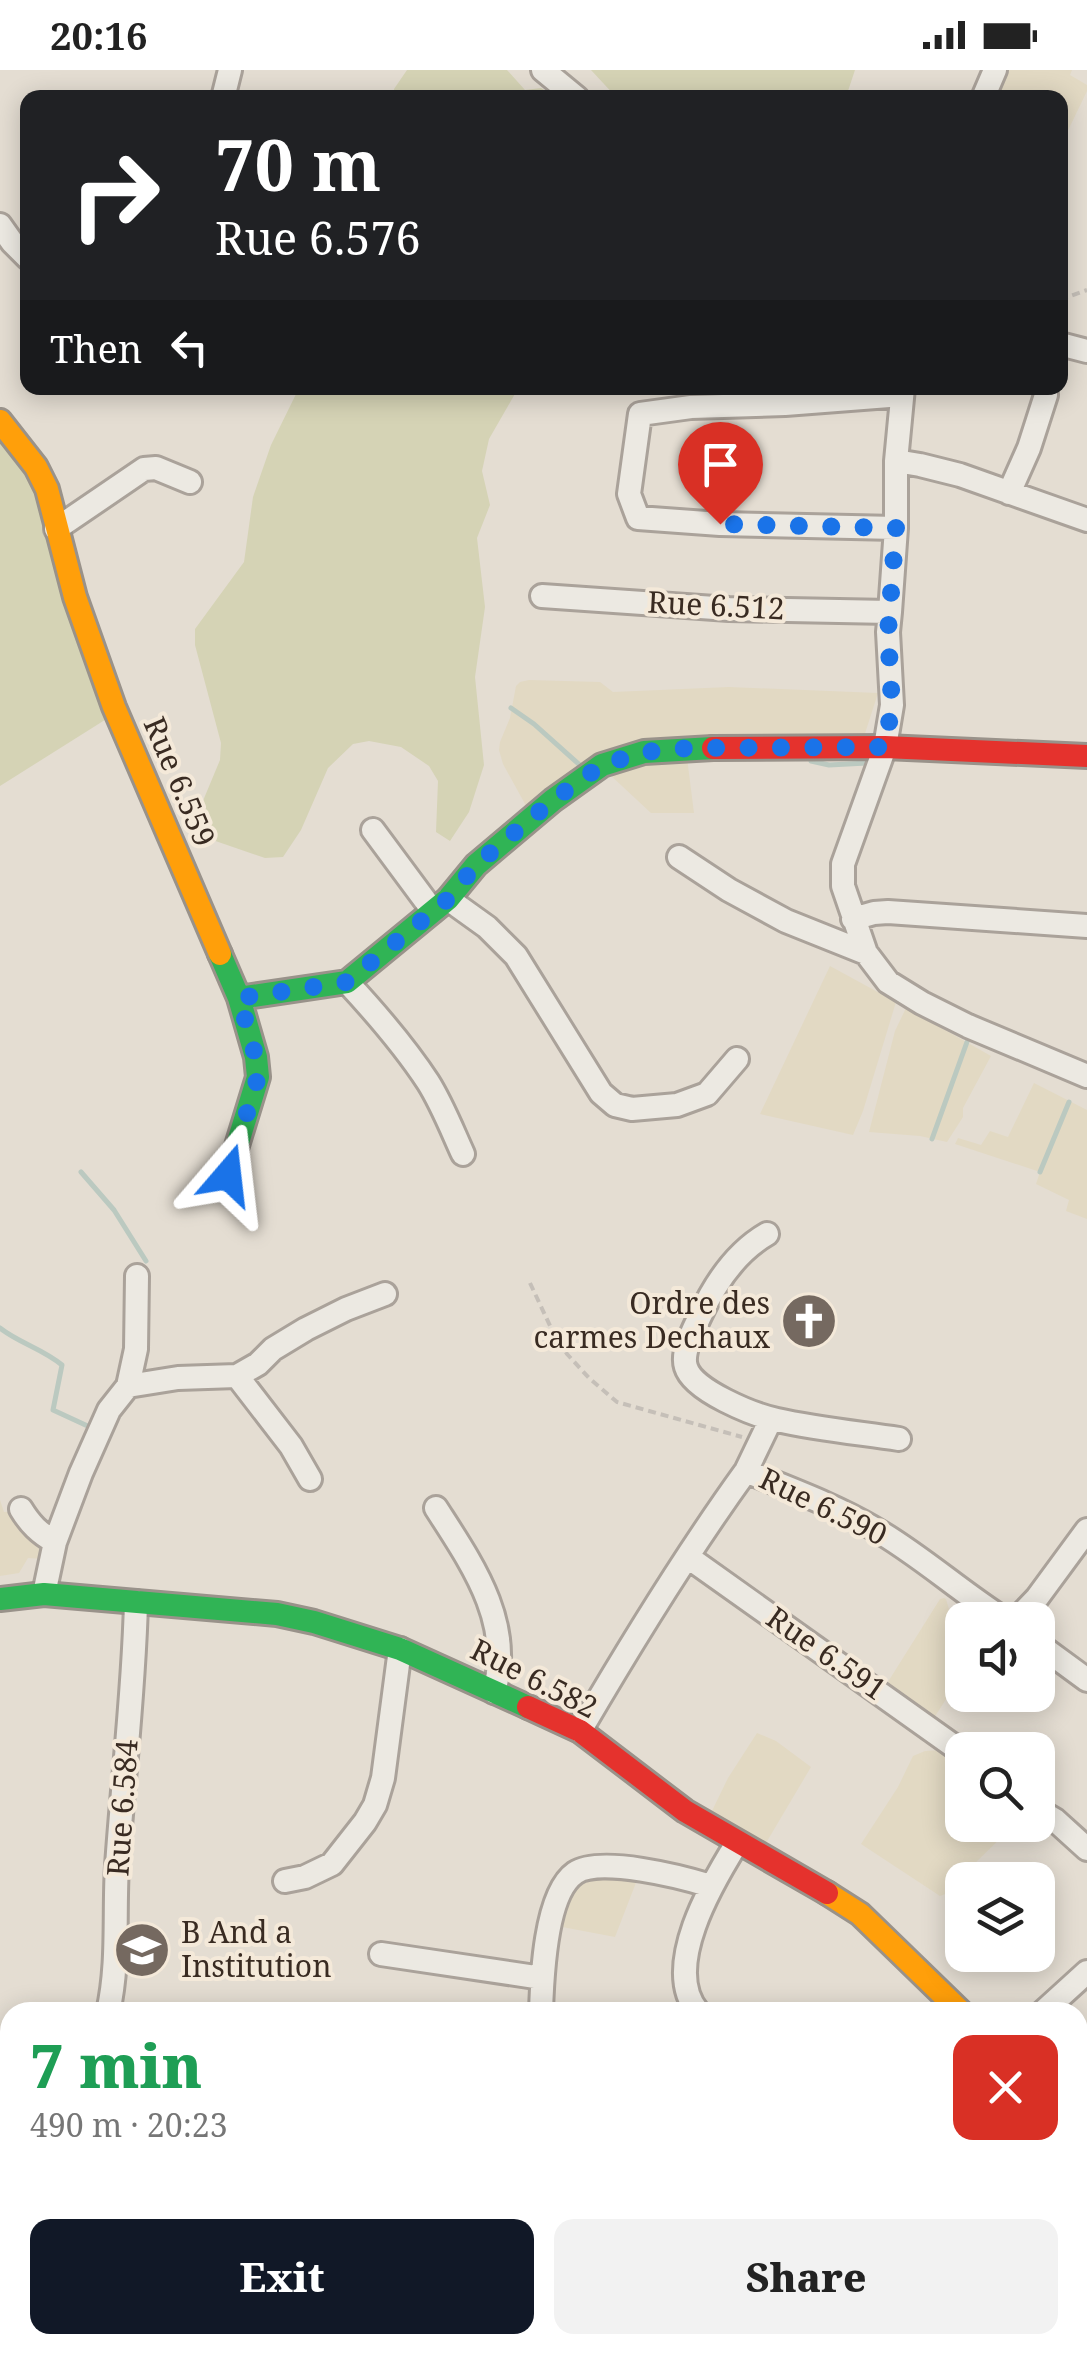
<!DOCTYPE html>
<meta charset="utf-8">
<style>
:root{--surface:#fff;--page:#f2f2f2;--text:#222;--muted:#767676;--accent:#111827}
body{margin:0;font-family:"Noto Serif",serif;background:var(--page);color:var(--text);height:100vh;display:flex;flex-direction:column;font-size:38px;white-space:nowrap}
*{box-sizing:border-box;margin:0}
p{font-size:32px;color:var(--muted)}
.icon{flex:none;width:55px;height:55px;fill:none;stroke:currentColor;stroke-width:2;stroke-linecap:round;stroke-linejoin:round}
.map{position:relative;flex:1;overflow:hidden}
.panel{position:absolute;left:0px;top:1932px;width:1088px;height:352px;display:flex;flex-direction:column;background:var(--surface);border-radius:30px 30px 0 0;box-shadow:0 5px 25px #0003}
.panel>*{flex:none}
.hud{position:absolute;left:20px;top:20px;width:1048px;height:305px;border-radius:20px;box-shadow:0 5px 25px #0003;background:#202124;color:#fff;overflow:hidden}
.controls{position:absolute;left:945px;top:1532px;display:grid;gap:20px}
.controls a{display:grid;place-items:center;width:110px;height:110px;border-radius:20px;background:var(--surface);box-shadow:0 5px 25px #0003;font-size:50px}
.pin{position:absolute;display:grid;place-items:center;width:85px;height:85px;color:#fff;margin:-102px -42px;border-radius:50% 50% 50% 0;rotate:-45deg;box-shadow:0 0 10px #0007}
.pin .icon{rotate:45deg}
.me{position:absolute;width:110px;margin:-55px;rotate:17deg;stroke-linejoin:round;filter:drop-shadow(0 0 8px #0008)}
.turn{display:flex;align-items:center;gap:35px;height:210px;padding:0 30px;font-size:45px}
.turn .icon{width:130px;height:130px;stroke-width:2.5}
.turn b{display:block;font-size:70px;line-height:85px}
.then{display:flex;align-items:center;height:95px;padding:0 30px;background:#0003;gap:20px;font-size:38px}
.round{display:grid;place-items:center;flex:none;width:105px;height:105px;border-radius:20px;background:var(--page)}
.head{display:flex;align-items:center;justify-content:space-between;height:170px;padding:0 30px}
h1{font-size:60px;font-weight:800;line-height:75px;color:#1e9e55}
.action{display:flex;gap:20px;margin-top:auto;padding:20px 30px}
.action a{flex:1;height:115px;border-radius:20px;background:var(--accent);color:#fff;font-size:40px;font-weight:800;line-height:115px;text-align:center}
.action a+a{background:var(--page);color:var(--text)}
.status{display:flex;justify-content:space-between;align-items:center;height:70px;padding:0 50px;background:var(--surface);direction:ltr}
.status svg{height:28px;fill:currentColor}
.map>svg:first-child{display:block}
.farmland{fill:#e2d9c3}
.green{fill:#d5d3b5}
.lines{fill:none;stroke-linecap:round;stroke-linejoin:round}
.stream{stroke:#bbc9c0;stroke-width:5}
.street-casing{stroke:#aaa29a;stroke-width:28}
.fast-casing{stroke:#99928a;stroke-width:28}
.slow-casing{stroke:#99928a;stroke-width:28}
.jam-casing{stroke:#99928a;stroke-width:28}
.path{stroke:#c5bfb8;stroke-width:4;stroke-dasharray:8 5;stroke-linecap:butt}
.street{stroke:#ece9e2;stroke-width:22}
.fast{stroke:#30b455;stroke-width:22}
.slow{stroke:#ff9f0a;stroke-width:22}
.jam{stroke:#e5322d;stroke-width:22}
.route{stroke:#1a73e8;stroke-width:18;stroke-dasharray:0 32.4}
.labels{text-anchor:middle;stroke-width:8;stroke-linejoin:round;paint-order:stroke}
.street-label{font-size:30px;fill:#392b22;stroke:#f4e9d9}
.poi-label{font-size:30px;fill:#392b22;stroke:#f4e9d9;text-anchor:end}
</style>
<div class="status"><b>20:16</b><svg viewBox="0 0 49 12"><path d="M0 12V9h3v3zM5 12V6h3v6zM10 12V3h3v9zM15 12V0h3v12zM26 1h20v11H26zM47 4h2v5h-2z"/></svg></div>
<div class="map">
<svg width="1087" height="2283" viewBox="0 0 1087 2283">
<rect width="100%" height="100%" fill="#e4ddd2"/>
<path class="farmland" d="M1001 0H1072L1070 5 1087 15V21L1060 77V28H987Z
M529 610 600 612 613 622 729 617 878 623 860 679 685 672 694 743H651L608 703 530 743 503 694 499 680 500 672 510 648 516 616 520 612Z
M830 896 896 932 863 1041 853 1065 760 1044Z
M906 938 991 986 963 1038V1047L947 1072 920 1066 869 1062 895 961Z
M1034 1013 1087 1040V1149L1066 1141 1069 1130 1036 1114 1040 1102 955 1074 958 1068 981 1075 990 1061 1008 1067Z
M0 1430 4 1442 14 1441 47 1473 44 1489 28 1488 19 1503 0 1506Z
M944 1528 946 1529 954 1557 962 1565V1604L934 1648 886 1615 940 1529Z
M757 1663 776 1671 811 1697 766 1773 711 1743 728 1708Z
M958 1679 962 1682V1755H1014L966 1802 948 1823 940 1826 861 1774 898 1717 913 1686 925 1681Z
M598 1801 637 1810 615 1867 557 1856 575 1812Z
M10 2032V2149L0 2148V2035Z"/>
<path class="green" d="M407 0H507L525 20 541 18 555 27H393L394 19Z
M591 0H855L846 27 617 28Z
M299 318H529L516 322 489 369 482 401 490 435 477 468 485 537 475 607 484 695 469 742 450 771 436 762 438 711 429 696 401 677 369 671 353 674 328 698 301 760 283 787 265 788 201 766 195 750 220 690 221 673 195 575V559L244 492 253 427 271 375Z
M0 366 34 415 108 648 0 716Z"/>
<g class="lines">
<path class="stream" d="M511 638 534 654 582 697
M811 691 829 695 867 693
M932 1069 967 972
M81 1102 114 1140 146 1191
M1040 1102 1069 1032
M0 1258C19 1273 43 1279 62 1295L53 1340 92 1358"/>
<g class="street-casing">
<path id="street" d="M543 0 577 28
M223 28 230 0
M983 28 995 0
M0 155 12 172 28 188
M1060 274 1087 281
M896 391 920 395 960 405 1087 450
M1009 423 1029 378 1046 325 1045 318
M896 458 720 454 638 448 629 424 640 344 691 337 785 334 902 325
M56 459 144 399 156 398 190 412
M542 526 729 539 890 542 896 458V391L903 318
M890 542 888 562 892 635 885 677 843 794V816L866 883 888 912 922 933 968 956 1087 1006
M373 760 433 841
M679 787 729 820 786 851 866 883
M448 829 487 857 516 886 601 1023 615 1035 632 1039 677 1035 707 1024 737 989
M853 849 874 843 888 842 1087 856
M347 912C373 940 407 980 428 1012 442 1034 452 1060 463 1084
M767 1164C736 1182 715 1213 700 1246 694 1259 681 1282 686 1297 693 1321 754 1345 777 1350 817 1359 859 1363 899 1369
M237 1306 291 1376 310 1409
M128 1316 178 1308 237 1306 258 1294 273 1279 306 1259 346 1239 385 1224
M746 1401 771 1349
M436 1438C472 1494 514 1553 494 1622
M21 1439C30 1454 39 1463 55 1472
M688 1487 962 1682
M44 1524 55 1472 81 1403 109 1340 128 1316 136 1279 137 1206
M1016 1550 1037 1528 1087 1460
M1038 1574 1087 1610
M580 1661C632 1572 686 1484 746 1401 789 1419 832 1434 873 1458 919 1484 959 1521 1005 1550
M1038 1740 1055 1750 1087 1779
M285 1811 305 1807 332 1794 365 1752 375 1735 383 1708 400 1579
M381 1884 542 1908
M108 1942C119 1894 114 1844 117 1796 123 1708 134 1620 136 1532
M541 1942C542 1909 545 1824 575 1803 600 1786 682 1807 711 1816
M698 1942C661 1898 712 1813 737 1773
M1043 1942 1087 1902
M0 2023 10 2019
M1078 2064 1087 2076
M0 2166 10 2164
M752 2275 759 2283
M1016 2275 1025 2283"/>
</g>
<g class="fast-casing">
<path id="fast" d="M220 884 239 928 256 987 258 1007 228 1105
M239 928 347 912 448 829 476 795 553 730 602 695 644 682 713 678
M0 1529 44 1524 277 1544 314 1552 400 1579 528 1637"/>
</g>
<g class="slow-casing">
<path id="slow" d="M0 351 36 397 47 419 75 527 114 637 220 884
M827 1823 860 1844 961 1942"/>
</g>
<g class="jam-casing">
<path id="jam" d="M713 678 885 677 1087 686
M528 1637 580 1661 685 1741 827 1823"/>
</g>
<path class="path" d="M1060 230 1087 220
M530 1213 553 1262 567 1284 589 1308 617 1332 742 1367
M373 2275 393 2283
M266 2283V2275
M413 2283 424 2275"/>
<use href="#street" class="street"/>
<use href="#fast" class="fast"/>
<use href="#slow" class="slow"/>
<use href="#jam" class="jam"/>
</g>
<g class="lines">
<path class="route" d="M228 1105 258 1007 256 988 239 928 347 912 448 829 476 795 553 730 602 695 644 682 688 678 885 677 892 635 888 562 896 458 720 454"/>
</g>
<defs>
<g id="church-disc" transform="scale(2.875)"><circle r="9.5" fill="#756960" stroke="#f4e9d9"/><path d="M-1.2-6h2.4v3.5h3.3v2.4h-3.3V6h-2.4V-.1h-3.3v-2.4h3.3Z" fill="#fff"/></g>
<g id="school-disc" transform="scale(2.875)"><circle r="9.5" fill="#756960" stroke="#f4e9d9"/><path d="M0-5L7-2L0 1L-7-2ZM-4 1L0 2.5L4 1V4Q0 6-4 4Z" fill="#fff"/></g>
</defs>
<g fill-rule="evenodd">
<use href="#church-disc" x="809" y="1251"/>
<use href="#school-disc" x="142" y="1880"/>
</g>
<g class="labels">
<g class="street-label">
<text transform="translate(716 536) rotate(3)" y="10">Rue 6.512</text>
<text transform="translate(179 712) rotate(67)" y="10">Rue 6.559</text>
<text transform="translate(823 1437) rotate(26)" y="10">Rue 6.590</text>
<text transform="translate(826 1584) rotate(35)" y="10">Rue 6.591</text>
<text transform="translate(534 1609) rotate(27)" y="10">Rue 6.582</text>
<text transform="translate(123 1738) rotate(-86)" y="10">Rue 6.584</text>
</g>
<g class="poi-label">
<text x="770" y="1244">Ordre des<tspan x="770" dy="34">carmes Dechaux</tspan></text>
<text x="181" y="1873" text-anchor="start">B And a<tspan x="181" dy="34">Institution</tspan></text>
</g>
</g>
</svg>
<div class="controls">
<a><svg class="icon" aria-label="sound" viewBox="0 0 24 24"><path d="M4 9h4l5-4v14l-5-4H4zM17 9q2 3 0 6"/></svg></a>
<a><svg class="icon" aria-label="search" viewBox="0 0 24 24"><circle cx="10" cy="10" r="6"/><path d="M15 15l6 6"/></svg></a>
<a><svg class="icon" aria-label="layers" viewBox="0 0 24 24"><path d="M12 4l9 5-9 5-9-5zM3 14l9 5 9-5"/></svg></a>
</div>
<div class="pin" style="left:720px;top:454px;background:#d93025"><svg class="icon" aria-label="arrive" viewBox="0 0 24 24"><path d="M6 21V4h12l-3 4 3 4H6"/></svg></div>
<svg class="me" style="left:228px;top:1105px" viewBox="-20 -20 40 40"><path d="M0-17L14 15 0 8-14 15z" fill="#1a73e8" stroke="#fff" stroke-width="4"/></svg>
<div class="hud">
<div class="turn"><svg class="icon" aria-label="right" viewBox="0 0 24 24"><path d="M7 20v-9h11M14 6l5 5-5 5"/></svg><div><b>70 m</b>Rue 6.576</div></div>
<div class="then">Then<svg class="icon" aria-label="left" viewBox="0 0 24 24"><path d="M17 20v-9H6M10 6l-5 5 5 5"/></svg></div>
</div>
<section class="panel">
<div class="head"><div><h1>7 min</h1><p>490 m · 20:23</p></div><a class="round" style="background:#d93025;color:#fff"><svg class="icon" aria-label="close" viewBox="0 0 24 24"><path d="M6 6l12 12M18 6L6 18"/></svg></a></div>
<div class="action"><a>Exit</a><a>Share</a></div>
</section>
</div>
